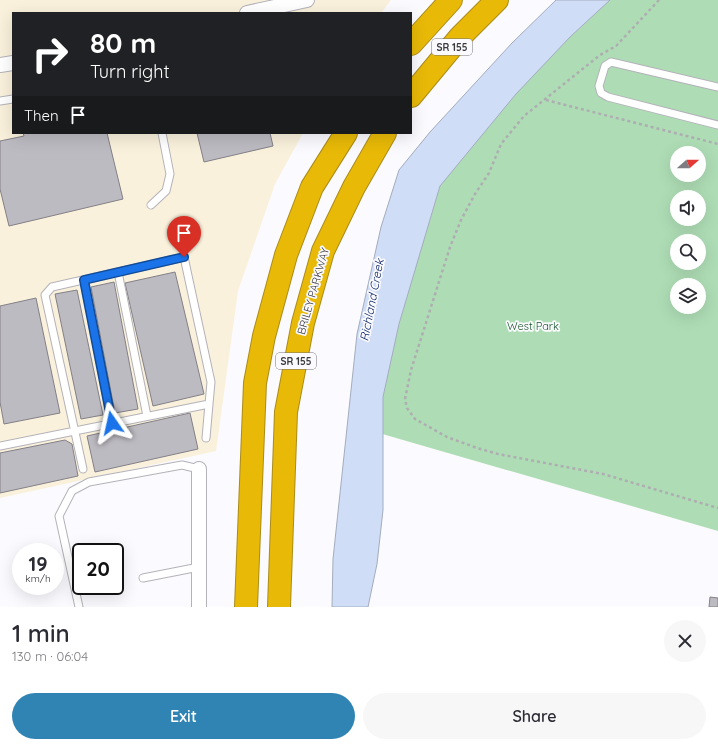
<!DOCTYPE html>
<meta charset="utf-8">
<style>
:root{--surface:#fff;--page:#f7f7f7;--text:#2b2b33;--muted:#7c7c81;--accent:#3084b4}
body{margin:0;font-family:Quicksand,sans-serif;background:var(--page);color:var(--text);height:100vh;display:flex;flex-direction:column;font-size:15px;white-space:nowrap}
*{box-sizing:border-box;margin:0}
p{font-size:13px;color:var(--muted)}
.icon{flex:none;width:22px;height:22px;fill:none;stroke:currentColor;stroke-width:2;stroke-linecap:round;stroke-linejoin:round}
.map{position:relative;height:607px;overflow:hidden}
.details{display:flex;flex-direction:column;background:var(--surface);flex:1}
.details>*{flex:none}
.guide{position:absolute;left:12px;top:12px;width:400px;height:122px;border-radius:0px;box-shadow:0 4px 16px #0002;background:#202124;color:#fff;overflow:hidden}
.needle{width:26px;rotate:69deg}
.controls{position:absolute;left:670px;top:146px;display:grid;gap:8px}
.controls a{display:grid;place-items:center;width:36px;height:36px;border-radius:50%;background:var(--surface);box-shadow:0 4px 16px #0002;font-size:20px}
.speed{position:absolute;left:12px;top:543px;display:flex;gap:8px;font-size:20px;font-weight:700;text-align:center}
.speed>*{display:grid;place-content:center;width:52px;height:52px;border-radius:50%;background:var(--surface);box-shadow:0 4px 16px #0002;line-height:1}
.speed small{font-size:10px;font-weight:400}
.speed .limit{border:2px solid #111;border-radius:6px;background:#fff;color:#111}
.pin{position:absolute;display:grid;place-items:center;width:34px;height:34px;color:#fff;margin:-41px -17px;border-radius:50% 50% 50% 0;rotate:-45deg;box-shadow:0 0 4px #0007}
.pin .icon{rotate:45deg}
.me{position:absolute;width:44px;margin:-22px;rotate:349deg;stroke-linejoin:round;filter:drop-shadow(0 0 3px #0008)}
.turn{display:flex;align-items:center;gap:14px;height:84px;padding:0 12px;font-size:18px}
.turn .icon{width:52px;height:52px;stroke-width:2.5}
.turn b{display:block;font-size:28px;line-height:34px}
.then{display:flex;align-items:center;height:38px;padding:0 12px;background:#0003;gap:8px;font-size:15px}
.round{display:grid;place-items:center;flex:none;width:42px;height:42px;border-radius:21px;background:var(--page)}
.headline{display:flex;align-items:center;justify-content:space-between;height:68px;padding:0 12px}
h1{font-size:24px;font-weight:600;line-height:30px}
.button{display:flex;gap:8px;margin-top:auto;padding:8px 12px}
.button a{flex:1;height:46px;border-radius:24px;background:var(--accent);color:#fff;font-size:16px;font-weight:600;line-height:46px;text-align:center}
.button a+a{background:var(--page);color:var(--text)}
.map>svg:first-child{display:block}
.industrial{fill:#f9f1db}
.green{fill:#aeddb5;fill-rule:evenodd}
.water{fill:#d0ddf6;stroke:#a3acbe}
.building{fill:#bdbbc2;stroke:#838087}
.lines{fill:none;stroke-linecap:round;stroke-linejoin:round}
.lane-casing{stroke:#b4b2b9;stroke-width:9}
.street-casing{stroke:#b4b2b9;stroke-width:16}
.highway-casing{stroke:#ab8c1a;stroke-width:24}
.path{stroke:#aeadb1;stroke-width:2.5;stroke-dasharray:3 3;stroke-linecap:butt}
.lane{stroke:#fff;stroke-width:7}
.street{stroke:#fff;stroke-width:14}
.highway{stroke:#e8b907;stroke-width:22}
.route-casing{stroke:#114b97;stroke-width:10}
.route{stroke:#1a73e8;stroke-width:7}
.labels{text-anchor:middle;stroke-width:3.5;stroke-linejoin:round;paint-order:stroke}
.shield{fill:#fbfafe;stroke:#747376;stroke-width:1}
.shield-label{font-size:10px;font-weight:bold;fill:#3a393c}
.street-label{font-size:11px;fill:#3a393c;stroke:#fbfafe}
.park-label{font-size:11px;fill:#18572a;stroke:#fbfafe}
.water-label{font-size:12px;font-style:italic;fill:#052164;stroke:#fbfafe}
</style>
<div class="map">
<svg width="718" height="607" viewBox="0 0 718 607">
<rect width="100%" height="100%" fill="#fbfafe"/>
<path class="industrial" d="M0 0H391L381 13H13V133H303L275 184 238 291 216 451 0 498Z"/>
<path class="green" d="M596 0H718V531L372 431 438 170ZM677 153H699V175H677ZM677 197H699V219H677ZM677 241H699V263H677ZM677 285H699V307H677Z"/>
<path class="water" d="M556 0H610L570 37 516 94 440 186 399 324 383 397V510L377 564 368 607H332L333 559 357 334 381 227 399 170 430 132 512 43Z"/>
<path class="building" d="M23 133H107L123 199 9 226 0 189V141L24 136Z
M197 133H270L273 146 204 162Z
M175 272 204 394 153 406 125 283Z
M114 282 138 409 115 413 91 287Z
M77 290 103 415 81 419 55 294Z
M36 298 60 413 4 424 0 402V306Z
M190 413 198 449 95 472 87 436Z
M65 440 72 444 78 476 0 493V453Z
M710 597 718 598V607H709Z"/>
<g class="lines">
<g class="lane-casing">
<path id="lane" d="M718 87 611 62 605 66 599 86 601 93 608 97 718 125
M0 101 13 99
M151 205 166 191 170 174 162 133
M118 272 147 416
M84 280 112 423
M206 438 209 404
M0 446 209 404 211 382 184 257 52 287 45 295 83 469
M143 578 199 567
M79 607 59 516 72 491 89 482 182 465 199 469"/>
</g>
<g class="street-casing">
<path id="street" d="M247 13 307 0
M0 65 13 63
M199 607V469"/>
</g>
<g class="highway-casing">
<path id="highway" d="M411 44 451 0
M411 96 460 37 497 0
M246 607 255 383 264 336 286 255 312 187 346 133
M279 607 286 412 303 323 323 251 354 187 385 133"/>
</g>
<path class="path" d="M659 0 616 46 600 55 524 116 501 144 489 173 475 194 461 220 450 247 411 370 405 399 407 408 415 419 447 437 477 448 498 454 603 474 718 508
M546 100 718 144"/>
<use href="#lane" class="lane"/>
<use href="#street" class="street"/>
<use href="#highway" class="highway"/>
</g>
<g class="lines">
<g class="route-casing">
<path id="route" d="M112 423 84 280 184 257"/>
</g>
<use href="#route" class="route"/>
</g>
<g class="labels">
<g class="shield">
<rect x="432" y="39" width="40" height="16" rx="3"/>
<rect x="276" y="353" width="40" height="16" rx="3"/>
</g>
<g class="shield-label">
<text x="452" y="51">SR 155</text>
<text x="296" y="365">SR 155</text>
</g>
<g class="street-label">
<text transform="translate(313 291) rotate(-74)" y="4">BRILEY PARKWAY</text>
</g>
<g class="park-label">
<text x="533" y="330">West Park</text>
</g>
<g class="water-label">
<text transform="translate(372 300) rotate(-79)" y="4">Richland Creek</text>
</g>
</g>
</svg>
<div class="controls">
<a><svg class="needle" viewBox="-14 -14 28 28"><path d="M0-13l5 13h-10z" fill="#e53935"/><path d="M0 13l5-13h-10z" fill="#7c7c81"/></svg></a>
<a><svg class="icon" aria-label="sound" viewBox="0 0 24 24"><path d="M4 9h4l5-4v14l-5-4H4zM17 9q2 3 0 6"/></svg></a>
<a><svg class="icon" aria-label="search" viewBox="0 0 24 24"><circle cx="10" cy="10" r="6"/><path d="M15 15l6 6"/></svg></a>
<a><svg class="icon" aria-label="layers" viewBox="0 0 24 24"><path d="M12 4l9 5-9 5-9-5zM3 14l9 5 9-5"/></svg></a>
</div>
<div class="speed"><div>19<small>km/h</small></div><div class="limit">20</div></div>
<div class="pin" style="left:184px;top:257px;background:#d93025"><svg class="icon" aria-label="arrive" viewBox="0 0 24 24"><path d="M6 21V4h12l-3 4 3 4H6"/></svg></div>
<svg class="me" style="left:112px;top:423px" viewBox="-20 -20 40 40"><path d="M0-17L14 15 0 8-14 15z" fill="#1a73e8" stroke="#fff" stroke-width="4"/></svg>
<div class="guide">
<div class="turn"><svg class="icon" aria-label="right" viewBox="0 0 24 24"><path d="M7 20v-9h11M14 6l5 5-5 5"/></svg><div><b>80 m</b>Turn right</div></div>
<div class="then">Then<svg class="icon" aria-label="arrive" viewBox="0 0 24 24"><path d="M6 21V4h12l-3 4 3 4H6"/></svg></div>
</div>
</div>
<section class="details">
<div class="headline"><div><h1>1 min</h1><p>130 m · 06:04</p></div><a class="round"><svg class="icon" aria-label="close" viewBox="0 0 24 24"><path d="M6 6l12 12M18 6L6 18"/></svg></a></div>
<div class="button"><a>Exit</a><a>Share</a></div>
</section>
